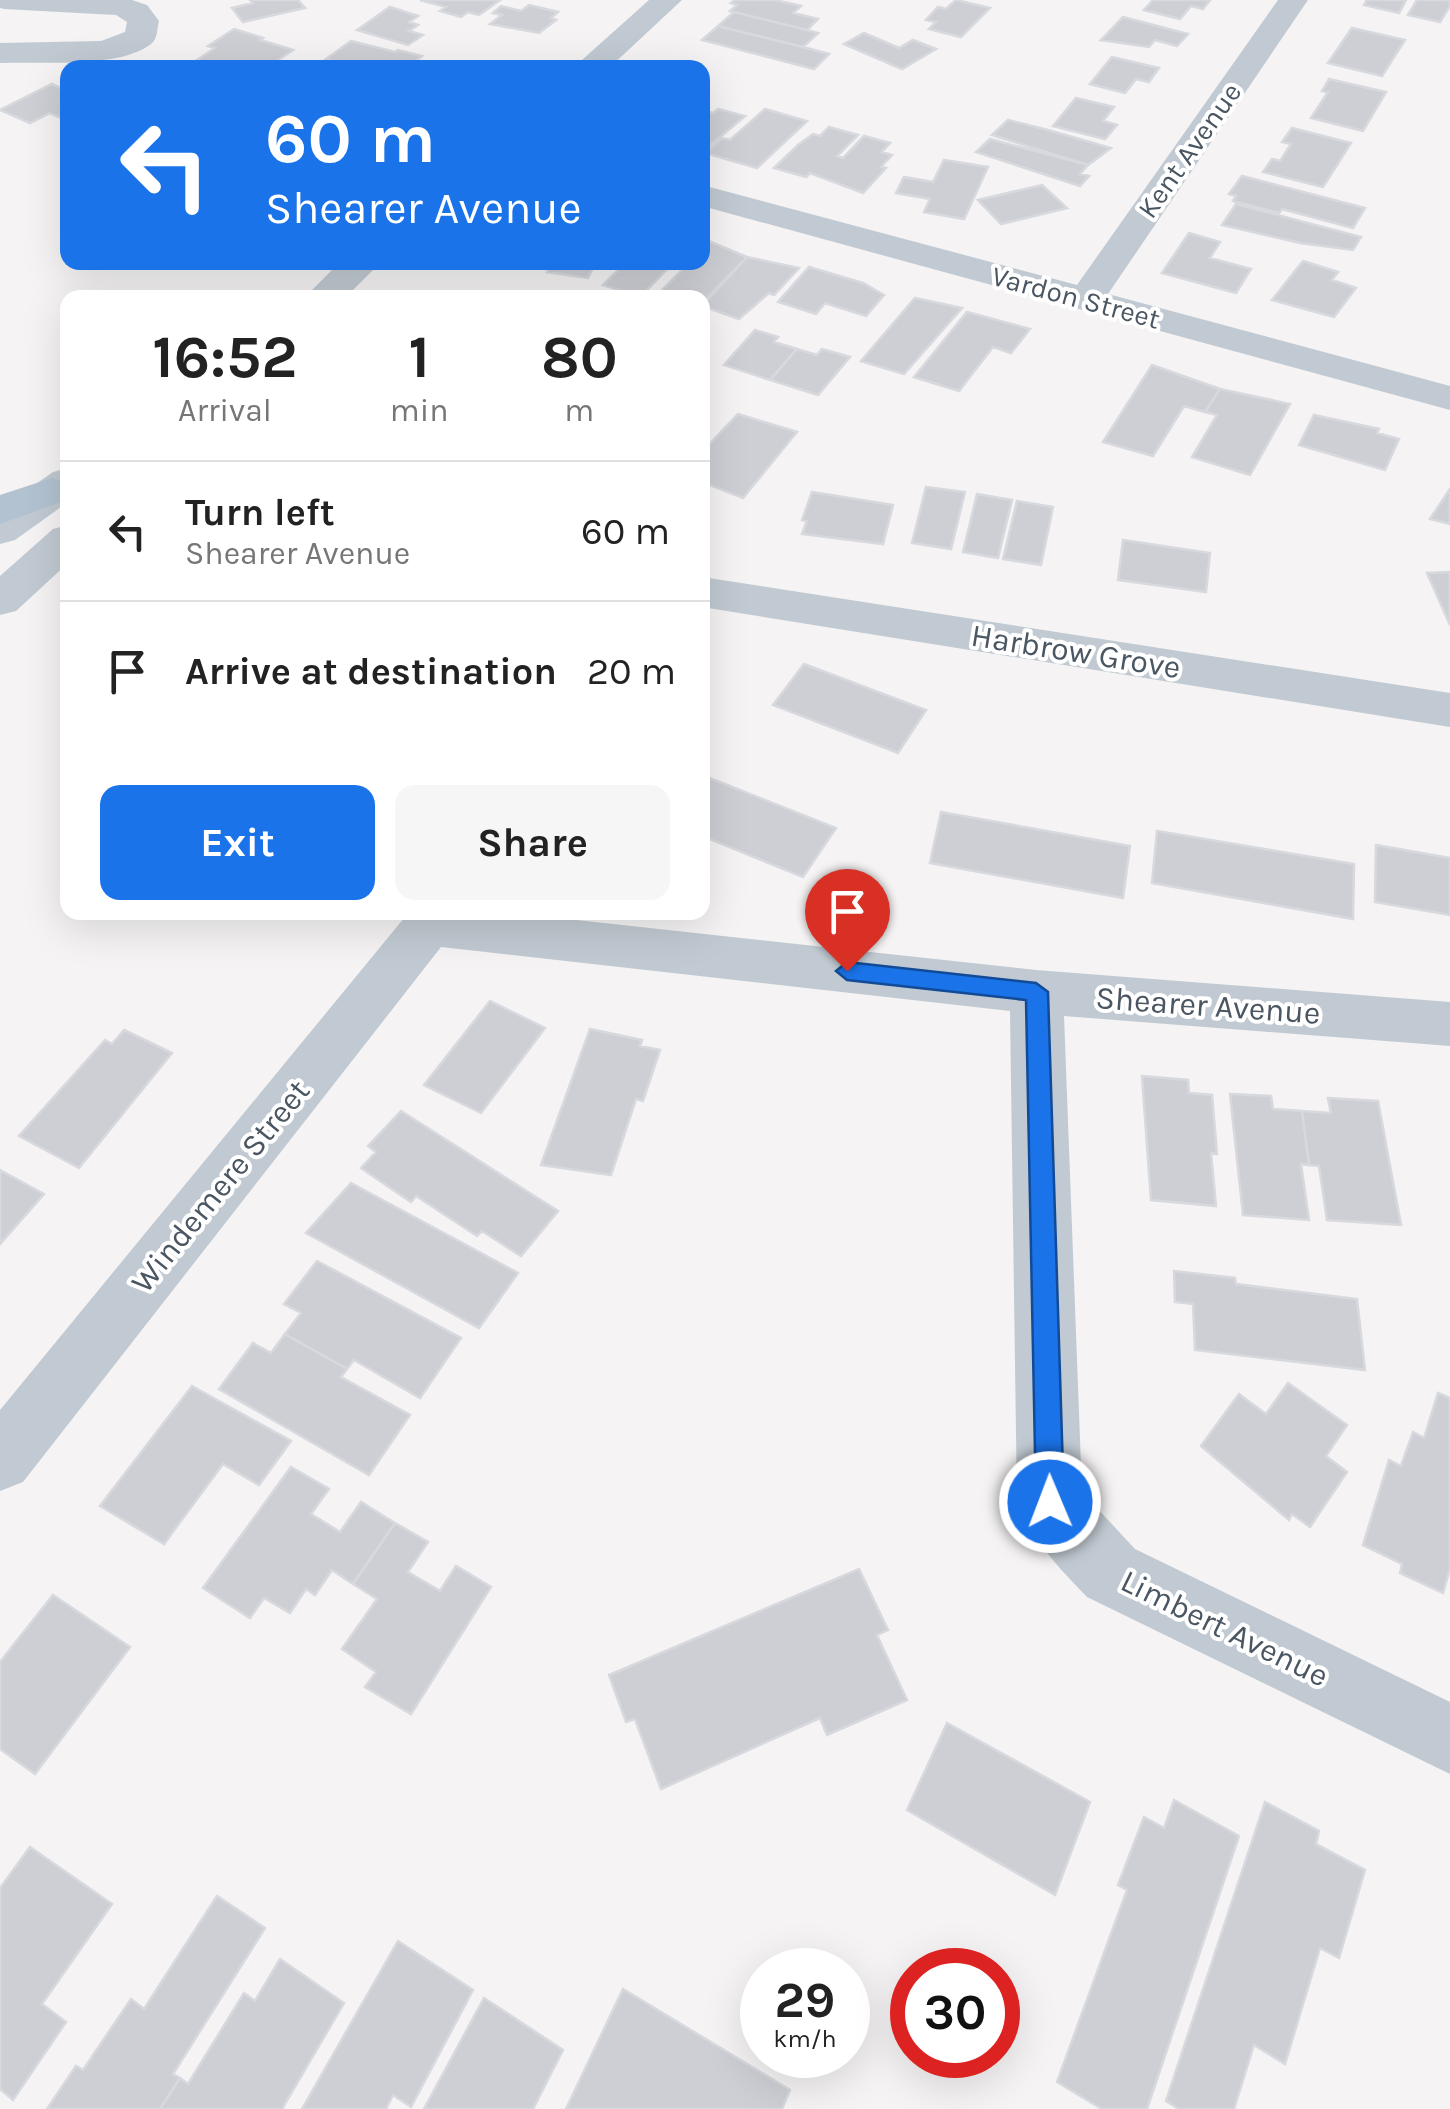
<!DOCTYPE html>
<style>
:root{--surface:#fff;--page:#f6f6f6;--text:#222;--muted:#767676;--line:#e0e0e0;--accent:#1a73e8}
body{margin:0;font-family:Karla,sans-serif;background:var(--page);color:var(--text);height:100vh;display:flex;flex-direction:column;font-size:38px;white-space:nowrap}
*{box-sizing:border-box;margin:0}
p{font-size:32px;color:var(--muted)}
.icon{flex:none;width:55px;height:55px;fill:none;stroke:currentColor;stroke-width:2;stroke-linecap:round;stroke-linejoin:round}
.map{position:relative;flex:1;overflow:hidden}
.panel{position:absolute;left:60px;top:290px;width:650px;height:630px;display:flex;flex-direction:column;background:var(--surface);border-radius:20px;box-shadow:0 10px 40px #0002}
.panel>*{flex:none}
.top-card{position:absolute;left:60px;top:60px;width:650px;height:210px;border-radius:20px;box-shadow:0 10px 40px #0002;background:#1a73e8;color:#fff;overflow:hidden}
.speed{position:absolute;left:740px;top:1948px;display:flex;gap:20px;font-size:50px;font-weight:700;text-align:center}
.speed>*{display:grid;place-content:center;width:130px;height:130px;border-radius:50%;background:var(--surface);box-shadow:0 10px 40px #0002;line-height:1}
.speed small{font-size:25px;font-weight:400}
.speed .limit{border:15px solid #d22;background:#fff;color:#111}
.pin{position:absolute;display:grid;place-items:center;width:85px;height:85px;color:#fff;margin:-102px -42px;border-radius:50% 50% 50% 0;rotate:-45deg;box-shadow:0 0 10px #0007}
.pin .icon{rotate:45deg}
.me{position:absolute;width:110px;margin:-55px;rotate:359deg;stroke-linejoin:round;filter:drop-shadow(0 0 8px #0008)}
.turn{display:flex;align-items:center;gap:35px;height:210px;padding:0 40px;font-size:45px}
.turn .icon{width:130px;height:130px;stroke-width:2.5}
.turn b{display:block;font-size:70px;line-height:85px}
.eta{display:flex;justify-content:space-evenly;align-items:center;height:170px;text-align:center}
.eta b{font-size:60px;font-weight:700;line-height:70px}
.cta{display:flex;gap:20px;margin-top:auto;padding:20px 40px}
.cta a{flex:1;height:115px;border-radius:20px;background:var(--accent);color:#fff;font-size:40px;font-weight:700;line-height:115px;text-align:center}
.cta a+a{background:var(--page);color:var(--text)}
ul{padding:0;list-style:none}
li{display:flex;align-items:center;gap:30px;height:140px;padding:0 40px;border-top:2px solid var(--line)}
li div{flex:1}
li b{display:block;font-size:38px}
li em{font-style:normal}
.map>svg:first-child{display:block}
.building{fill:#cdcfd5;stroke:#d7d9de;stroke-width:2.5}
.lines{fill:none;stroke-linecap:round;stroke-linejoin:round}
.minor{fill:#c1cad2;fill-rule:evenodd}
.major{fill:#b3c2d1;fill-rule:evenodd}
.route{fill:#1a73e8;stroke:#114b97;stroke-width:2.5}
.labels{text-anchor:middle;stroke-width:8;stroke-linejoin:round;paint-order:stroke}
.far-street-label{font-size:28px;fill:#4a5661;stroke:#fff}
.street-label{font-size:32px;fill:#4a5661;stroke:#fff}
</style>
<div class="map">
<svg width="1450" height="2109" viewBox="0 0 1450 2109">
<rect width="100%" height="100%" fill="#f5f3f3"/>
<path class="building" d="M250 0H298L305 8 243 22 232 8 253 3Z
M420 0H500L479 15 468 12 461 17 440 11 446 7Z
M735 0H775L801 6 793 13 818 19 807 30 730 11 737 5 731 3Z
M956 0 990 8 961 37 929 29 936 22 926 20 938 7 946 9Z
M1153 0H1210L1203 9 1191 6 1180 19 1144 10Z
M1367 0H1406L1399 13 1364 5Z
M1417 0H1450V6L1440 22 1408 15Z
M529 5 558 12 551 18 556 20 539 33 490 24 502 15 493 13 501 6 521 11Z
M390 7 418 16 409 22 418 25 409 31 423 35 408 45 357 30Z
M734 12 807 30 818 33 803 47 718 26Z
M1123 17 1188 34 1177 46 1155 40 1149 47 1101 40Z
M718 26 803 47 829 54 814 69 702 40Z
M1352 28 1405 40 1382 76 1328 63Z
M234 29 263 38 260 40 293 50 266 68H185L215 48 208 46Z
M864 33 899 48 913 40 936 49 902 69 844 44Z
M351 41 395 52 398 50 422 56 406 68H355L326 59Z
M1112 57 1159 68 1149 82 1136 79 1125 93 1090 84Z
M1329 79 1386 92 1363 131 1311 118 1328 92 1322 91Z
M52 84 68 91V121L50 113 30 123 0 110Z
M1076 98 1114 107 1103 121 1117 125 1105 139 1053 126Z
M718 109 745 116 702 152V110L713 113Z
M765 109 807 121 757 168 705 153 722 138 730 140Z
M1008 120 1048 130 1111 148 1088 165 992 135Z
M829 127 858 135 837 156 843 158 864 136 890 143 882 152 892 155 881 167 886 168 863 193 810 173 806 177 774 168 798 145 813 134 820 136Z
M1292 128 1351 143 1323 187 1263 172 1272 159 1280 161 1291 144 1282 142Z
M990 139 1088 165 1080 174 1089 176 1080 186 976 152Z
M944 160 988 167 964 219 924 212 930 199 896 193 904 177 933 182Z
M1242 176 1365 208 1353 228 1282 209 1279 213 1233 201 1236 196 1229 194Z
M1042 185 1067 208 1001 224 978 200Z
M1236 204 1361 237 1353 250 1300 243 1222 225Z
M1189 233 1220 242 1210 258 1251 269 1236 293 1162 273Z
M706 240 747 257 702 303V298L659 293 684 268 679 266 683 262H702Z
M747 257 799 268 774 295 769 293 739 319 702 306Z
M1303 261 1338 272 1332 280 1356 288 1334 317 1272 300Z
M553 262H596L588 278 547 272Z
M626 262H674L640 297 603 285Z
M809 267 863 283 884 295 866 316 825 303 816 314 778 302Z
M915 298 962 308 904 374 861 361Z
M967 312 1030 329 1011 353 993 347 959 391 914 377Z
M755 330 778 337 774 342 797 349 770 380 724 365Z
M797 349 817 355 822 349 850 357 818 395 770 380Z
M1152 365 1220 389 1205 412 1184 406 1153 456 1103 442Z
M1220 389 1290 404 1250 475 1192 457 1217 415 1205 412Z
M738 414 797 432 743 498 702 482V452Z
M1314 415 1379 429 1377 433 1399 439 1385 470 1299 445Z
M926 487 965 492 951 549 912 543Z
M1450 489V524L1430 519Z
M812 492 893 505 883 544 802 534 807 521 802 520Z
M977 494 1012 500 998 558 963 552Z
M1017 501 1053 507 1041 565 1003 559Z
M1123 540 1210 553 1206 592 1118 580Z
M1450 572V625L1427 573Z
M804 664 926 710 898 753 773 705Z
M702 775 836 828 803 877 702 836Z
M941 812 1130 846 1123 898 930 863Z
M1157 831 1354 864 1353 919 1152 883Z
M1376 845 1450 858V915L1375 902Z
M490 1001 545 1028 481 1113 424 1085Z
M590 1029 642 1040 640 1046 660 1050 643 1101 636 1099 611 1175 541 1165Z
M124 1030 172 1053 79 1168 19 1136 105 1040 112 1044Z
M1142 1076 1188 1080 1189 1093 1212 1095 1217 1154 1211 1153 1216 1206 1151 1200Z
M1230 1094 1271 1096 1273 1109 1302 1111 1309 1165 1301 1164 1309 1220 1243 1215Z
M1328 1098 1378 1101 1401 1225 1327 1220 1319 1166 1309 1165 1302 1111 1331 1113Z
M401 1111 558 1211 521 1256 482 1231 477 1236 416 1196 411 1202 361 1168 376 1152 368 1146Z
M0 1170 44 1194 0 1244Z
M351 1183 518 1273 479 1328 306 1233Z
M317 1261 461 1338 420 1398 354 1360 347 1369 285 1334 301 1313 284 1304Z
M1174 1271 1235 1278 1236 1284 1357 1299 1365 1370 1195 1350 1193 1304 1175 1302Z
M285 1334 347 1369 341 1377 410 1415 369 1475 219 1389 253 1343 271 1353Z
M1288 1383 1347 1425 1326 1456 1347 1472 1310 1527 1292 1514 1289 1520 1201 1446 1239 1394 1266 1414Z
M192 1386 291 1441 259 1485 223 1464 164 1544 100 1506Z
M1438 1393 1450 1398V1568L1443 1593 1400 1573 1402 1564 1363 1545 1389 1460 1401 1466 1413 1432 1424 1438Z
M291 1467 329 1489 311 1514 340 1532 361 1502 395 1523 353 1584 332 1570 315 1595 306 1589 290 1613 264 1598 250 1618 203 1588Z
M395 1523 428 1542 408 1572 440 1591 456 1566 491 1587 411 1714 365 1687 376 1672 342 1649 377 1599 353 1584Z
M859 1569 888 1630 877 1635 907 1700 827 1735 820 1718 661 1789 635 1719 626 1722 609 1675Z
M53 1595 130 1647 35 1774 0 1749V1662Z
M947 1723 1090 1802 1055 1895 907 1810Z
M1174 1800 1239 1836 1147 2109H1102L1057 2082 1127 1890 1118 1885 1144 1817 1164 1828Z
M1265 1802 1319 1831 1316 1844 1365 1870 1339 1958 1320 1948 1285 2064 1254 2045 1234 2109H1179L1166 2101Z
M30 1847 112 1904 42 2004 66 2022 13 2100 0 2089V1888Z
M217 1896 265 1928 173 2074 180 2078 160 2109H47L76 2066 83 2070 131 1999 144 2009Z
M398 1941 473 1990 411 2107 393 2095 386 2109H302Z
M280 1959 344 2003 282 2109H160L180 2078 188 2084 244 1993 255 2001Z
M623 1989 790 2090 782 2109H566Z
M484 1998 563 2050 533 2109H424Z"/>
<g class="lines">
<path class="minor" d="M0 0H132L147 5 159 21C157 28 158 39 151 44 119 69 40 61 0 63V43L101 41 125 32 127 22 116 15 4 9 0 8Z
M649 0H682L609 68H573Z
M1278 0H1308L1108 294 1450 386V410L702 206V185L1077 285Z
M340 262H381L345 298H304Z
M68 468V502L15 540 0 544V509L53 472Z
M68 525V563L16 611 0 615V576L53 529Z
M702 577 1450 693V727L702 607Z
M409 912H503L1036 970 1450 1002V1046L1064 1016 1082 1492 1135 1549 1450 1702V1774L1087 1597C1059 1568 1033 1541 1017 1503L1010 1011 441 947 23 1482 0 1491V1410Z"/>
<path class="major" d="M52 478 67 482V500L0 524V495Z"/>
</g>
<path class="route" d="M847 962 1036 983 1048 992 1064 1502 1060 1512 1050 1516 1040 1512 1036 1502 1026 1000 847 980 836 971Z"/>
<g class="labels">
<g class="far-street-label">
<text transform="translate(1189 150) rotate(-55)" y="10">Kent Avenue</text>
<text transform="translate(1076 297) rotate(15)" y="10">Vardon Street</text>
</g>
<g class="street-label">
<text transform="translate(1076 651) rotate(9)" y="11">Harbrow Grove</text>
<text transform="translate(1208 1005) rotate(4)" y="11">Shearer Avenue</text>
<text transform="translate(220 1186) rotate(-51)" y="11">Windemere Street</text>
<text transform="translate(1225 1628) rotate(26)" y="11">Limbert Avenue</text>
</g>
</g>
</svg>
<div class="speed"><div>29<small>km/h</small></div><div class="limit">30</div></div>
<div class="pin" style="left:847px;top:971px;background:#d93025"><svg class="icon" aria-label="arrive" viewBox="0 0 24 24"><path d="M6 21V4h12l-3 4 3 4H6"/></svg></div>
<svg class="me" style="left:1050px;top:1502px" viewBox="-20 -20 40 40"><circle r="17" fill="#1a73e8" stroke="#fff" stroke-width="3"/><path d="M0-11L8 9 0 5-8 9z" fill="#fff"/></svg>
<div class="top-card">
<div class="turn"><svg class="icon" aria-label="left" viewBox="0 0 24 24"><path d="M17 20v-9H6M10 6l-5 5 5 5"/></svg><div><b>60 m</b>Shearer Avenue</div></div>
</div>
<section class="panel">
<div class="eta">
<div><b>16:52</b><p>Arrival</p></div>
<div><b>1</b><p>min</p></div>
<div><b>80</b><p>m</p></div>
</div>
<ul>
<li><svg class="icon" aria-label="left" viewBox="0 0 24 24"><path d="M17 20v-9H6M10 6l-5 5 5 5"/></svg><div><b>Turn left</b><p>Shearer Avenue</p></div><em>60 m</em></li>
<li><svg class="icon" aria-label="arrive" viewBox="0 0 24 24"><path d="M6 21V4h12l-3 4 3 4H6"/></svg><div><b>Arrive at destination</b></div><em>20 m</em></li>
</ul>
<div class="cta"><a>Exit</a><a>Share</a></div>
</section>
</div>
